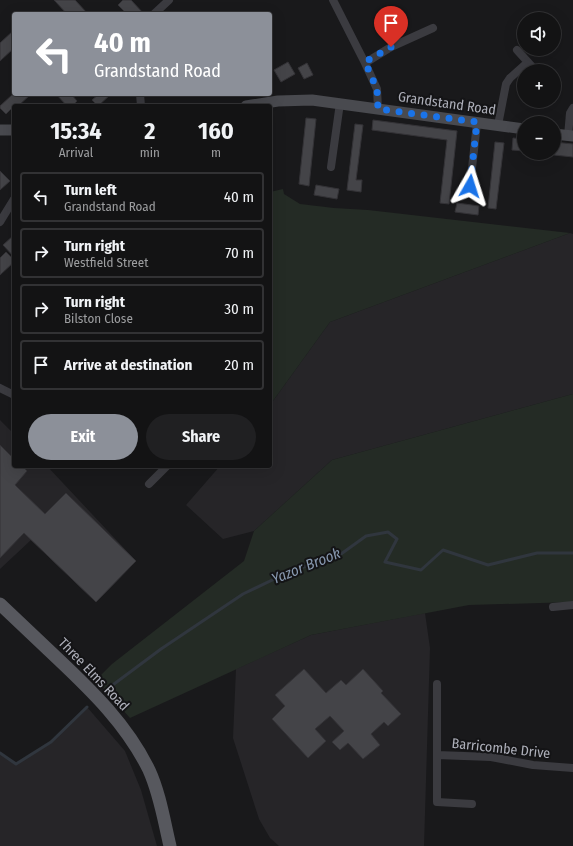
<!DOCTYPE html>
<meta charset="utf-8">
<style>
:root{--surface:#131314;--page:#202022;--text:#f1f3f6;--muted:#9d9ea0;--line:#323234;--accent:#8c9099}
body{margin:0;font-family:"Fira Sans Condensed",sans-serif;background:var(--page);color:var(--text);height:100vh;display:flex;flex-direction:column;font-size:15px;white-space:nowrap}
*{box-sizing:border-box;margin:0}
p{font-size:13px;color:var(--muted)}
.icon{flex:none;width:22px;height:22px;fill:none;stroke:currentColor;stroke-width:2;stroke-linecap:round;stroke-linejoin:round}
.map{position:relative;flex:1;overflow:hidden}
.panel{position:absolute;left:12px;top:104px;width:260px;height:364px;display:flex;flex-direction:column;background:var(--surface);border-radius:4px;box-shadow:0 4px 16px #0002,0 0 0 1px var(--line)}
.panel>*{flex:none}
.top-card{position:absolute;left:12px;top:12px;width:260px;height:84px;border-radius:4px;box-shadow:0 4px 16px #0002,0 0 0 1px var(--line);background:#8c9099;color:#fff;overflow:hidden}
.fabs{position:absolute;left:517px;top:12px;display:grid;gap:8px}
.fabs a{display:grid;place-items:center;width:44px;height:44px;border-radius:50%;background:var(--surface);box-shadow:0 4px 16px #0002,0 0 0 1px var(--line);font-size:20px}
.pin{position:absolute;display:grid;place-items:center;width:34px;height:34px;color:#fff;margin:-41px -17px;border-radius:50% 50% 50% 0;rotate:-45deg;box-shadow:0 0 4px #0007}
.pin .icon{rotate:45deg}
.me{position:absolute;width:44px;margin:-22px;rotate:6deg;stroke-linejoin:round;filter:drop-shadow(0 0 3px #0008)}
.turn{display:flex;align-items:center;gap:14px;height:84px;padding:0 16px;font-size:18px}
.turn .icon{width:52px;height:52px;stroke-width:2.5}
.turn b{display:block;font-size:28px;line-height:34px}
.eta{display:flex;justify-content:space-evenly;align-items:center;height:68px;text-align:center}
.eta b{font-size:24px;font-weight:700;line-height:28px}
.button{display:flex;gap:8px;margin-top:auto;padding:8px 16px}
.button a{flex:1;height:46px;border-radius:24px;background:var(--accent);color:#fff;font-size:16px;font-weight:700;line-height:46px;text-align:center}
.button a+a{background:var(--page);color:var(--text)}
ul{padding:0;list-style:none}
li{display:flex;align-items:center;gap:12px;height:50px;margin:0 8px 6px;padding:0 8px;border:2px solid var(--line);border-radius:4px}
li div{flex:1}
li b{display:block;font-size:15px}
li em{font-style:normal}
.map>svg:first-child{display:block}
.built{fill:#262528}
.green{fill:#242b25}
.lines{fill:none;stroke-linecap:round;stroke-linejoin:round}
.stream{stroke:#30363e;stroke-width:3}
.building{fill:#444448;stroke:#343337}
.street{stroke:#3b3b40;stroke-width:8}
.secondary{stroke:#494a4f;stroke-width:11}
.primary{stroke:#57585e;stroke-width:13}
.route{stroke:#1a73e8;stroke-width:7;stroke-dasharray:0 12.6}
.labels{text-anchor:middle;stroke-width:4;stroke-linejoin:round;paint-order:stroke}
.street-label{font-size:14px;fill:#adafb9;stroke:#141416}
.water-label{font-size:15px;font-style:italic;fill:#8899b0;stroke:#141416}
</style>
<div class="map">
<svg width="573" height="846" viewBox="0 0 573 846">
<rect width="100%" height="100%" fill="#19191b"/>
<path class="built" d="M570 233 573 234V394L332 460 254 531 223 539 186 505 220 466H270V405L330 322Z
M0 420 14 434V466H47L136 561 96 602 31 540 0 569Z
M425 613 430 648 424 846H279L270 838 259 819 233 738 236 669 311 635Z
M87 707 125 751 141 790 157 846H0V753L16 764 51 742Z"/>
<path class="green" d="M283 189 284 194 300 204 334 208 368 210 570 233 330 322 270 405V192Z
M573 394V602L469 605 311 635 130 718 96 680 112 664 244 561 254 531 332 460Z"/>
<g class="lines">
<path class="stream" d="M110 687 161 649 243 594 289 572 341 554 366 536 388 532 397 539 385 562 421 570 443 550 488 565 537 553H573
M0 753 16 764 51 742 87 707"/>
</g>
<path class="building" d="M54 0H75L88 14H67Z
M123 0H131L144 14H127L118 5Z
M14 30V48L0 61V43Z
M288 62 295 74 281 82 274 70Z
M307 63 313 75 304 79 298 68Z
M13 94H31L18 106H14L6 114 0 108V106Z
M56 94H71L77 101 72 106H67Z
M99 94H111L98 106 92 100Z
M306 118 316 119 309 186 299 184Z
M373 120 457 131 449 204 440 203 447 140 372 130Z
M355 124 363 125 356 180H362L361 192 347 190Z
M513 138 524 139V151L512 150Z
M495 142 504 143 496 209 488 208Z
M554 142 573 144V157L554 155Z
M0 171 10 181 0 190Z
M316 185 339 189 337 199 314 195Z
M457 203 479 206 478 215 455 212Z
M14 235V257L3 245Z
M6 252 14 260V262L0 275V258Z
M0 445 14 459V466H22L27 471 15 485 45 514 66 493 136 561 96 602 24 533 0 558Z
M304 669 326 693 341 680 346 685 363 669 383 691 381 693 401 714 388 726 384 722 371 734 380 745 363 759 348 743 340 750 332 742 344 731 330 716 315 729 326 741 308 758 272 719 285 706 275 695Z"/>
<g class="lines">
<path class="street" d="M333 0 365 63 377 89 378 109
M154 14 169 0
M517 50 536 71
M365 63 391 47 433 28
M140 94 141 106
M498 125 506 84 510 78 528 62
M568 136 570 113 573 108
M331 167 340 103
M470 186 477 123
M0 222 14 199
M0 388 14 395
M149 484 167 466
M553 607 573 605
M437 684V755
M472 804 437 802V755L491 757 533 765 573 768"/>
<path class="secondary" d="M246 106 278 101 312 100 524 129
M0 130H14
M554 134 573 136"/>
<path class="primary" d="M0 604C19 622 38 640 57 658 93 692 127 725 149 770 160 794 164 821 170 846"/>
</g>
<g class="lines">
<path class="route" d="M391 47 365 62 377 89 378 109 477 122 470 186"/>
</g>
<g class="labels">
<g class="street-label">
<text transform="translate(447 103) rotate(8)" y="5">Grandstand Road</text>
<text transform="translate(94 674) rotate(46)" y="5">Three Elms Road</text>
<text transform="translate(501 748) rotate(6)" y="5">Barricombe Drive</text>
</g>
<g class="water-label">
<text transform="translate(306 566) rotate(-22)" y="5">Yazor Brook</text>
</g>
</g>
</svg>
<div class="fabs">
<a><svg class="icon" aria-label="sound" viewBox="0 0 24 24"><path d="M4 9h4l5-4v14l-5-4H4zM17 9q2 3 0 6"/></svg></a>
<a>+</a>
<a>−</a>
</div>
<div class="pin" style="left:391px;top:47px;background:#d93025"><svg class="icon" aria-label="arrive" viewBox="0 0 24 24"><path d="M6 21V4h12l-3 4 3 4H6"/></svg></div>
<svg class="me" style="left:470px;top:186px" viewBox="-20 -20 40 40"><path d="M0-17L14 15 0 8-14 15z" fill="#1a73e8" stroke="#fff" stroke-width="4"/></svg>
<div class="top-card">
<div class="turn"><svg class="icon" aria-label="left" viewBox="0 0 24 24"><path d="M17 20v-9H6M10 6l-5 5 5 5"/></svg><div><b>40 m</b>Grandstand Road</div></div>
</div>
<section class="panel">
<div class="eta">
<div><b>15:34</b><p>Arrival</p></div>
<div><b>2</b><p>min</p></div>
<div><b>160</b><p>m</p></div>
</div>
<ul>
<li><svg class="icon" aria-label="left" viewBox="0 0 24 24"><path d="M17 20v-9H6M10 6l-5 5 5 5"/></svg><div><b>Turn left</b><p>Grandstand Road</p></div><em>40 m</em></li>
<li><svg class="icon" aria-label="right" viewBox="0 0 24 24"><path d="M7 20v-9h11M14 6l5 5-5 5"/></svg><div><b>Turn right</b><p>Westfield Street</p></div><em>70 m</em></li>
<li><svg class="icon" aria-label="right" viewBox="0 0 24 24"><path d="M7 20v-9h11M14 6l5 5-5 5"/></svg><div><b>Turn right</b><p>Bilston Close</p></div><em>30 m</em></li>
<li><svg class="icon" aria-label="arrive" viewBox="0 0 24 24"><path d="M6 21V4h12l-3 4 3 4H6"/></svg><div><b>Arrive at destination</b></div><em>20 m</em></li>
</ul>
<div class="button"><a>Exit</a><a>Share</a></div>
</section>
</div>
